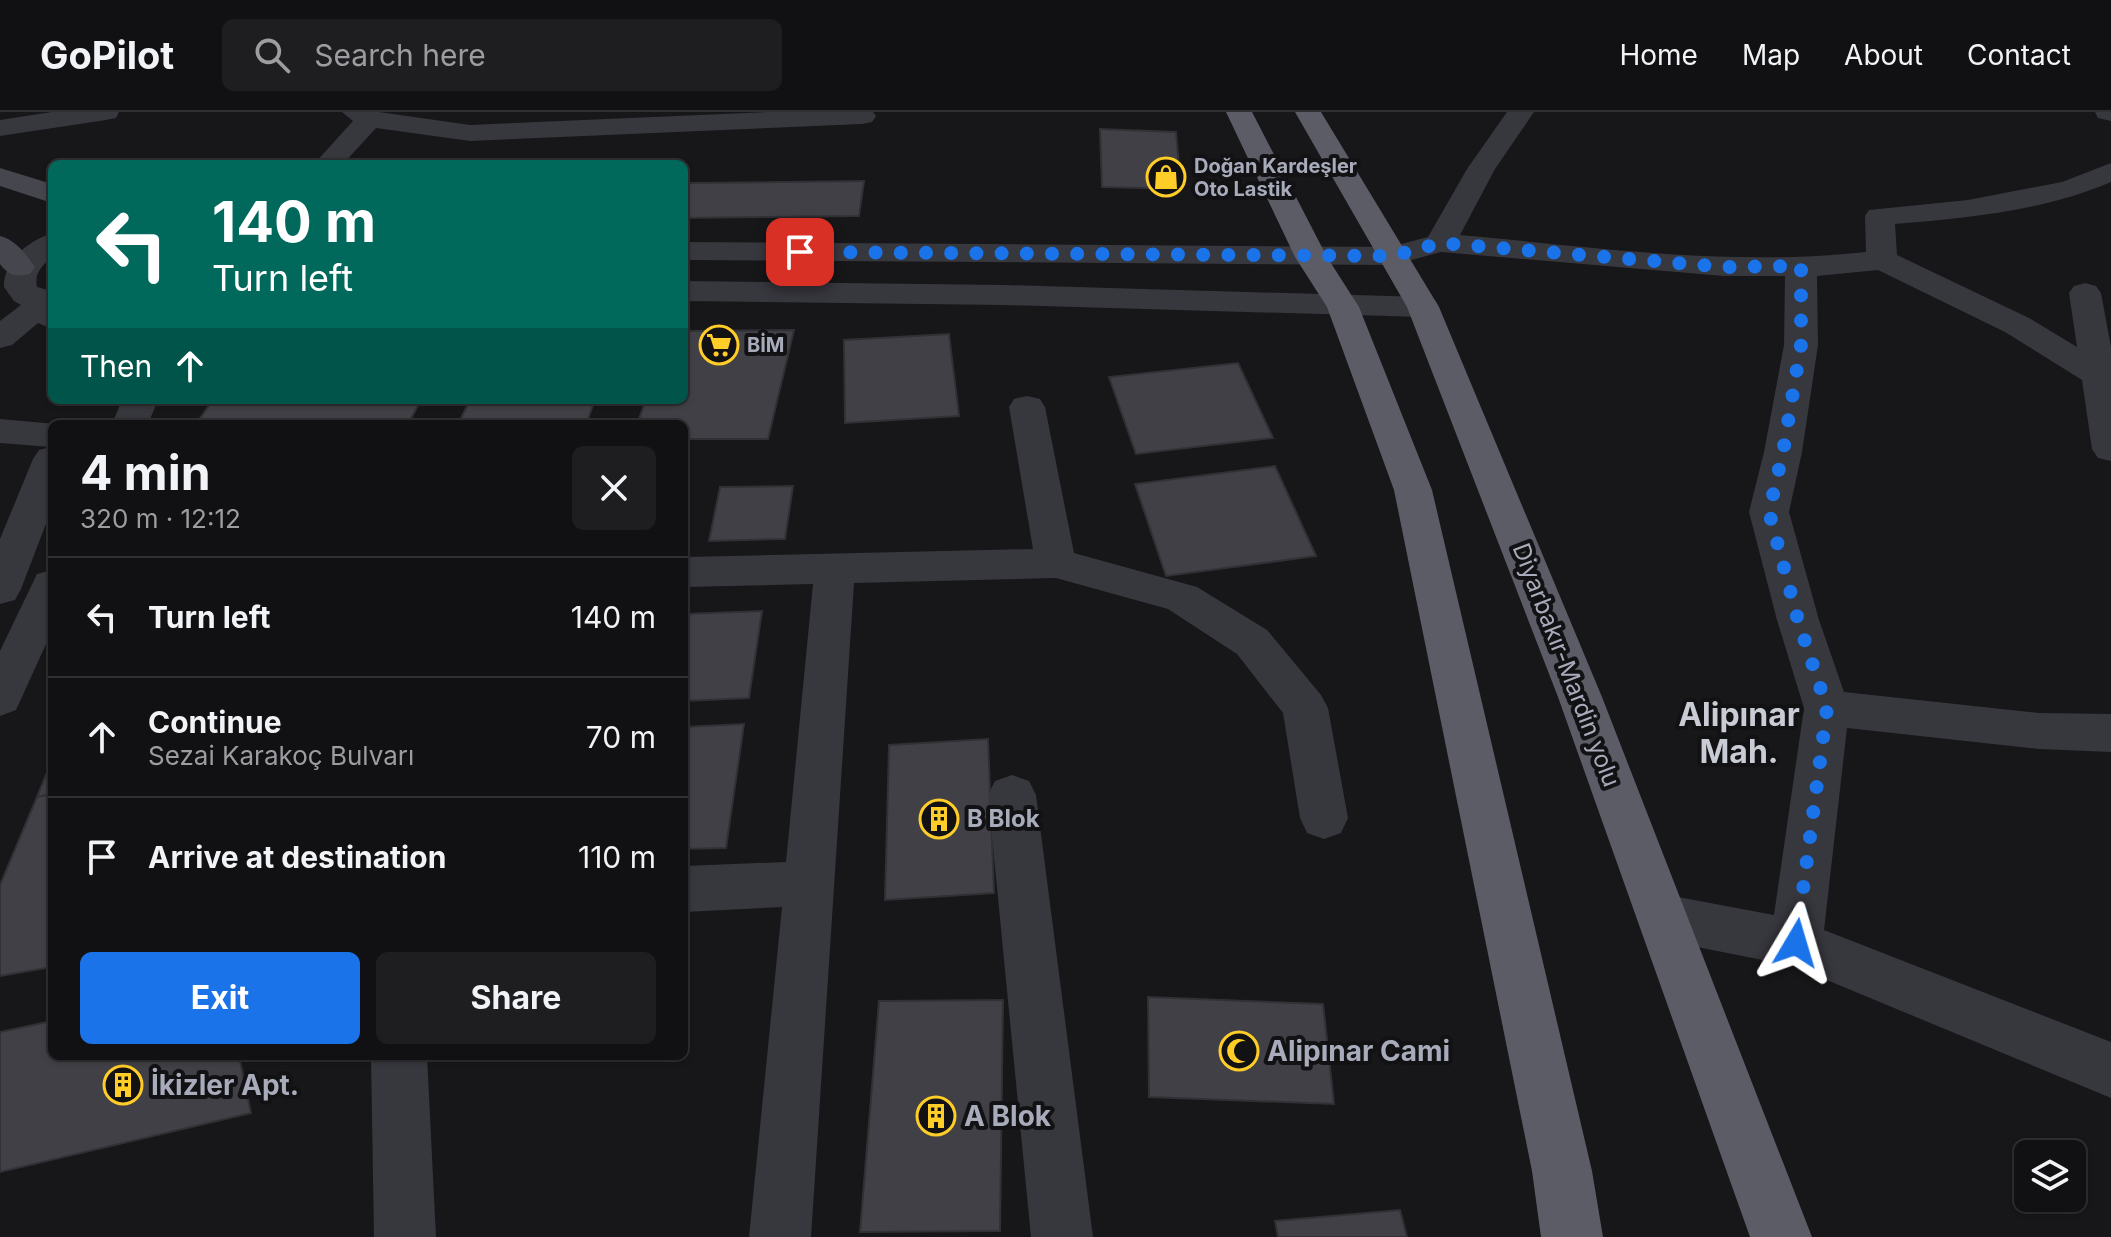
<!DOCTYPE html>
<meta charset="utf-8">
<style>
:root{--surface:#111013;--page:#1e1e21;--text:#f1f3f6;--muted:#9c9da0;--line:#303033;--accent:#1a73e8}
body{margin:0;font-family:Inter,sans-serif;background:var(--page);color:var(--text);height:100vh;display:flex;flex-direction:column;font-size:30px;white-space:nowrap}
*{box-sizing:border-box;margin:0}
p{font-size:26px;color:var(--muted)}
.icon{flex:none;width:44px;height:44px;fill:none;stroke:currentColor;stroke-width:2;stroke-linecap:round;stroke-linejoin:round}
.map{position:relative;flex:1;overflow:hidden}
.details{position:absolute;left:48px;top:308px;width:640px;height:640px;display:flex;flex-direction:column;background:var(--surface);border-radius:12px;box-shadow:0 2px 6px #0004,0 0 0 2px var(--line)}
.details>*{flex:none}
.hud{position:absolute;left:48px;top:48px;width:640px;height:244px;border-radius:12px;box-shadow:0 2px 6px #0004,0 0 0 2px var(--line);background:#00695c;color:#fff;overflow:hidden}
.fabs{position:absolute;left:2014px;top:1028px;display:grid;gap:16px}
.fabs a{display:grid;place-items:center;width:72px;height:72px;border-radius:12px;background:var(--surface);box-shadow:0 2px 6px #0004,0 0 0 2px var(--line);font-size:40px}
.pin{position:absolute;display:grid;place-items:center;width:68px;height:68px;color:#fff;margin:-34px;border-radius:16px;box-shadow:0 4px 12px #0006}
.me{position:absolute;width:88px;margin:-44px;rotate:7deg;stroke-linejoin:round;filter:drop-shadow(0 0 6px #0008)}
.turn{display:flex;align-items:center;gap:28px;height:168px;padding:0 32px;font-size:36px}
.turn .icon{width:104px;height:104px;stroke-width:2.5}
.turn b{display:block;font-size:56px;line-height:68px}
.then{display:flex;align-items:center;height:76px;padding:0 32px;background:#0003;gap:16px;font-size:30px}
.round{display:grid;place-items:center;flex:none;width:84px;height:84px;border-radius:12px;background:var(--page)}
.head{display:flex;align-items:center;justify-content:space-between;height:136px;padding:0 32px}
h1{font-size:48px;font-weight:700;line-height:60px}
.action{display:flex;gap:16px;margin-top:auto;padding:16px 32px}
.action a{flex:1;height:92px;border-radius:12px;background:var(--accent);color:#fff;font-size:32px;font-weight:700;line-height:92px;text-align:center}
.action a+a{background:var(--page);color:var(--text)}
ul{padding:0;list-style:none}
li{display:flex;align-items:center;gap:24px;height:120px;padding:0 32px;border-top:2px solid var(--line)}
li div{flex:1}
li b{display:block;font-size:30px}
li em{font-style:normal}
header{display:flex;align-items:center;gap:48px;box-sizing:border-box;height:112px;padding:0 40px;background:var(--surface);border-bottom:2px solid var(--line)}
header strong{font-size:38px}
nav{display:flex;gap:44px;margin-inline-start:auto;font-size:28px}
.search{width:560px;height:72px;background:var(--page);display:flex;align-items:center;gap:20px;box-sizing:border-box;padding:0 28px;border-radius:12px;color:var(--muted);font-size:30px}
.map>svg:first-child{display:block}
.building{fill:#404046;stroke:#313035;stroke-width:2}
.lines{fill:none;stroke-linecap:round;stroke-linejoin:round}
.minor{fill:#37373e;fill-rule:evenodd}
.tertiary{fill:#37373e;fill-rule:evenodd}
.secondary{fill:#45464e;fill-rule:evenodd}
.trunk{fill:#5b5c66;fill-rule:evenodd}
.route{stroke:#1a73e8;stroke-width:14;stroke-dasharray:0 25.2}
.labels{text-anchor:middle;stroke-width:8;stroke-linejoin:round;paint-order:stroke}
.far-poi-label{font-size:20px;font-weight:bold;fill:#a7abba;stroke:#121114;text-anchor:start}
.street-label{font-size:24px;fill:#a7abba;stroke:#121114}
.poi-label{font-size:24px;font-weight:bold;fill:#a7abba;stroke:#121114;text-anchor:start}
.near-poi-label{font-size:28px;font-weight:bold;fill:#a7abba;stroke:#121114;text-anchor:start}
.district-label{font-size:32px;font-weight:bold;fill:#c9cbd5;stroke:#121114}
</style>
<header>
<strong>GoPilot</strong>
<div class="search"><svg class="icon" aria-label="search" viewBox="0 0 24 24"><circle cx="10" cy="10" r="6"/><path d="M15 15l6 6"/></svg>Search here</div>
<nav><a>Home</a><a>Map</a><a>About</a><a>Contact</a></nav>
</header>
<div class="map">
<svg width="2111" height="1125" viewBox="0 0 2111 1125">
<rect width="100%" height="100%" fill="#171619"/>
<path class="building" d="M1100 17 1176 20 1181 77 1102 75Z
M864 69 859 104 684 106V85L689 71Z
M794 218 768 327H684V312H637L646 288H684V219Z
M949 222 959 304 845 311 844 228Z
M1238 251 1273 326 1136 342 1109 265Z
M213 288H421L408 312H196Z
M470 288H595L586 312H458Z
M1275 354 1316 444 1166 464 1135 372Z
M793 374 785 427 709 429 720 375Z
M762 499 749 586 684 589V502Z
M744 612 726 736 684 737V615Z
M988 627 994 781 885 788 889 633Z
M52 648V682L37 685Z
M52 682V855L0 864V773L37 685Z
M1148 885 1323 892 1334 992 1149 985Z
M1003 888 1000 1119 860 1120 879 889Z
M52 909V944H239L251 1001 0 1060V920Z
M1400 1098 1407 1125H1278L1275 1109Z"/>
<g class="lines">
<path class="minor" d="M342 0H379L470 13 767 0H873L876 4 872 10 862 12 470 29 376 16 343 52H314L353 9Z
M1507 0H1534L1495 57 1460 123C1594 135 1731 155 1866 140L1865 104 1869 98 1968 88 2062 70 2111 51V70C2043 99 1968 106 1895 112L1897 143 2029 206 2077 235 2069 181 2074 174 2085 171 2096 174 2101 181 2111 235V349L2098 346 2092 337 2082 268 2005 220 1878 158 1817 164 1818 233 1802 340 1789 400 1819 508 1844 580 2039 601 2111 602V640L2039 637 1847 616 1824 818 2111 930V986L1793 854 1662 828 1644 821 1636 805 1644 789 1662 782 1774 803 1804 596 1777 508 1749 400 1764 340 1784 233 1785 164H1724L1441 140 1393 153 1382 151 1377 144 1382 137 1428 125 1467 57Z
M2095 0H2111V9L2098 6Z
M1027 284 1040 287 1045 295 1074 441 1197 475 1267 518 1321 583 1328 596 1348 706 1341 721 1324 727 1307 721 1300 706 1283 601 1237 542 1168 497 1056 466 854 471 811 1125H749L782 795 684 800V754L786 750 813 472 684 475V445L1033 437 1009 295 1014 287Z
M1012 663 1029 669 1036 683 1093 1125H1031L988 683 995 669Z
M371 944H427L436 1125H374Z"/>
<path class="tertiary" d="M52 0H119L116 6 106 8 0 24V8Z
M52 122V145C42 154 34 161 37 175L52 179V217L38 211 12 233 0 236V209L21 193 14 189 4 175C3 150 29 127 52 122Z
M684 130 1393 135 1404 137 1409 144 1404 151 1393 153 684 148Z
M684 169 1004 173 1423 185 1435 188 1439 195 1435 202 1423 205 1004 193 684 189Z
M122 288H158L148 312H112Z
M0 307 55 312H52V396L21 477 15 488 0 492V427L33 347 39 338 51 335 0 331Z
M52 458V519L16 598 0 604V539L37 462Z"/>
<path class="secondary" d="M0 56 52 72V91L0 74Z
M0 124C16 128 26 142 35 155L30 162C16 165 9 164 0 152Z"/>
<path class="trunk" d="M1226 0H1252L1327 145 1359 195 1432 378 1592 1059 1603 1125H1541L1532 1059 1394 378 1327 195 1295 145Z
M1295 0H1321L1439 195 1602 585 1812 1125H1750L1558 585 1407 195Z"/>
</g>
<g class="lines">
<path class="route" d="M800 140 1393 144 1440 131 1724 155 1801 154V233L1783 340 1769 400 1798 508 1827 596 1796 831"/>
</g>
<defs>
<g id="shop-ring" transform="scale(2)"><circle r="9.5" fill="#121114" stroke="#ffcd28" stroke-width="1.5"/><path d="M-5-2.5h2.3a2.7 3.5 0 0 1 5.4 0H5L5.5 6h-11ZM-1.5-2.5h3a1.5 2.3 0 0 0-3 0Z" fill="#ffcd28"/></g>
<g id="supermarket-ring" transform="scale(2)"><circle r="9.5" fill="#121114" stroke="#ffcd28" stroke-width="1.5"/><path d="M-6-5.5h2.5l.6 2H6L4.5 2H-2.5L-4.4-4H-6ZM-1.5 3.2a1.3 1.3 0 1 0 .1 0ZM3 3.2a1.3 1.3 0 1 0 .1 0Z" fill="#ffcd28"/></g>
<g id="building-ring" transform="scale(2)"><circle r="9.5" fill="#121114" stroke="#ffcd28" stroke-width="1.5"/><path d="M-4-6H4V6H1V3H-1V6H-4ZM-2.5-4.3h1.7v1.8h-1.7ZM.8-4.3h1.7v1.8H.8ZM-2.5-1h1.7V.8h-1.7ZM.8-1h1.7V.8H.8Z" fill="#ffcd28"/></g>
<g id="mosque-ring" transform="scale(2)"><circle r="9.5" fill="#121114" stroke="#ffcd28" stroke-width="1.5"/><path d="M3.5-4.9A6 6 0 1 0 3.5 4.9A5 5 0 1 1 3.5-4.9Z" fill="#ffcd28"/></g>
</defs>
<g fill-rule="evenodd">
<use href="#shop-ring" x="1166" y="65"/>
<use href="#supermarket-ring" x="719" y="233"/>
<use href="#building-ring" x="939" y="707"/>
<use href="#mosque-ring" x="1239" y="939"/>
<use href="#building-ring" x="123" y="973"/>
<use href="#building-ring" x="936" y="1004"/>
</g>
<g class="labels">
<g class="far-poi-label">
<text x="1194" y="61">Doğan Kardeşler<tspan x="1194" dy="23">Oto Lastik</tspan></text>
<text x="747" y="240">BİM</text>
</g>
<g class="street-label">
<text transform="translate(1566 553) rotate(69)" y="8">Diyarbakır-Mardin yolu</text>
</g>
<g class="poi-label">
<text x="967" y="715">B Blok</text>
</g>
<g class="near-poi-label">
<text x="1267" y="949">Alipınar Cami</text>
<text x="151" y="983">İkizler Apt.</text>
<text x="964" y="1014">A Blok</text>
</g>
<g class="district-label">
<text x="1739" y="614">Alipınar<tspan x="1739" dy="37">Mah.</tspan></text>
</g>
</g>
</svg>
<div class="fabs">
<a><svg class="icon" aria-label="layers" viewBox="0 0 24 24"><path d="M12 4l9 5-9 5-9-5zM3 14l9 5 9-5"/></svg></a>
</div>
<div class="pin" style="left:800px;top:140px;background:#d93025"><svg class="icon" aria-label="arrive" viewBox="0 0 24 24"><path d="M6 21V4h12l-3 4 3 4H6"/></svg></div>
<svg class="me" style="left:1796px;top:831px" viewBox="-20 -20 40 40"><path d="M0-17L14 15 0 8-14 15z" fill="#1a73e8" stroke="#fff" stroke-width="4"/></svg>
<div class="hud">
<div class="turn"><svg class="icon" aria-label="left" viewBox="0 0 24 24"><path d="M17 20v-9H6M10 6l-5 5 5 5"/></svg><div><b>140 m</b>Turn left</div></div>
<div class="then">Then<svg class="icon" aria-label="ahead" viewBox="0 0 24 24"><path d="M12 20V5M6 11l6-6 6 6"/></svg></div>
</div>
<section class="details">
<div class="head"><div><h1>4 min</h1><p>320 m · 12:12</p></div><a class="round"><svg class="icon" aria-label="close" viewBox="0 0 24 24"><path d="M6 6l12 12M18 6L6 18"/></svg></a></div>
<ul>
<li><svg class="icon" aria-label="left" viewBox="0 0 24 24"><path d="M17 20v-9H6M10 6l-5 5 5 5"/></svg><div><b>Turn left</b></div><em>140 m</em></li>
<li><svg class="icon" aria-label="ahead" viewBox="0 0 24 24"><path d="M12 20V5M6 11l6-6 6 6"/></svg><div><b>Continue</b><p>Sezai Karakoç Bulvarı</p></div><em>70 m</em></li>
<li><svg class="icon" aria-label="arrive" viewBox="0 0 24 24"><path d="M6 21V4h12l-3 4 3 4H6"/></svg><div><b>Arrive at destination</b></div><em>110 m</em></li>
</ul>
<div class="action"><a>Exit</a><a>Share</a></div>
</section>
</div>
